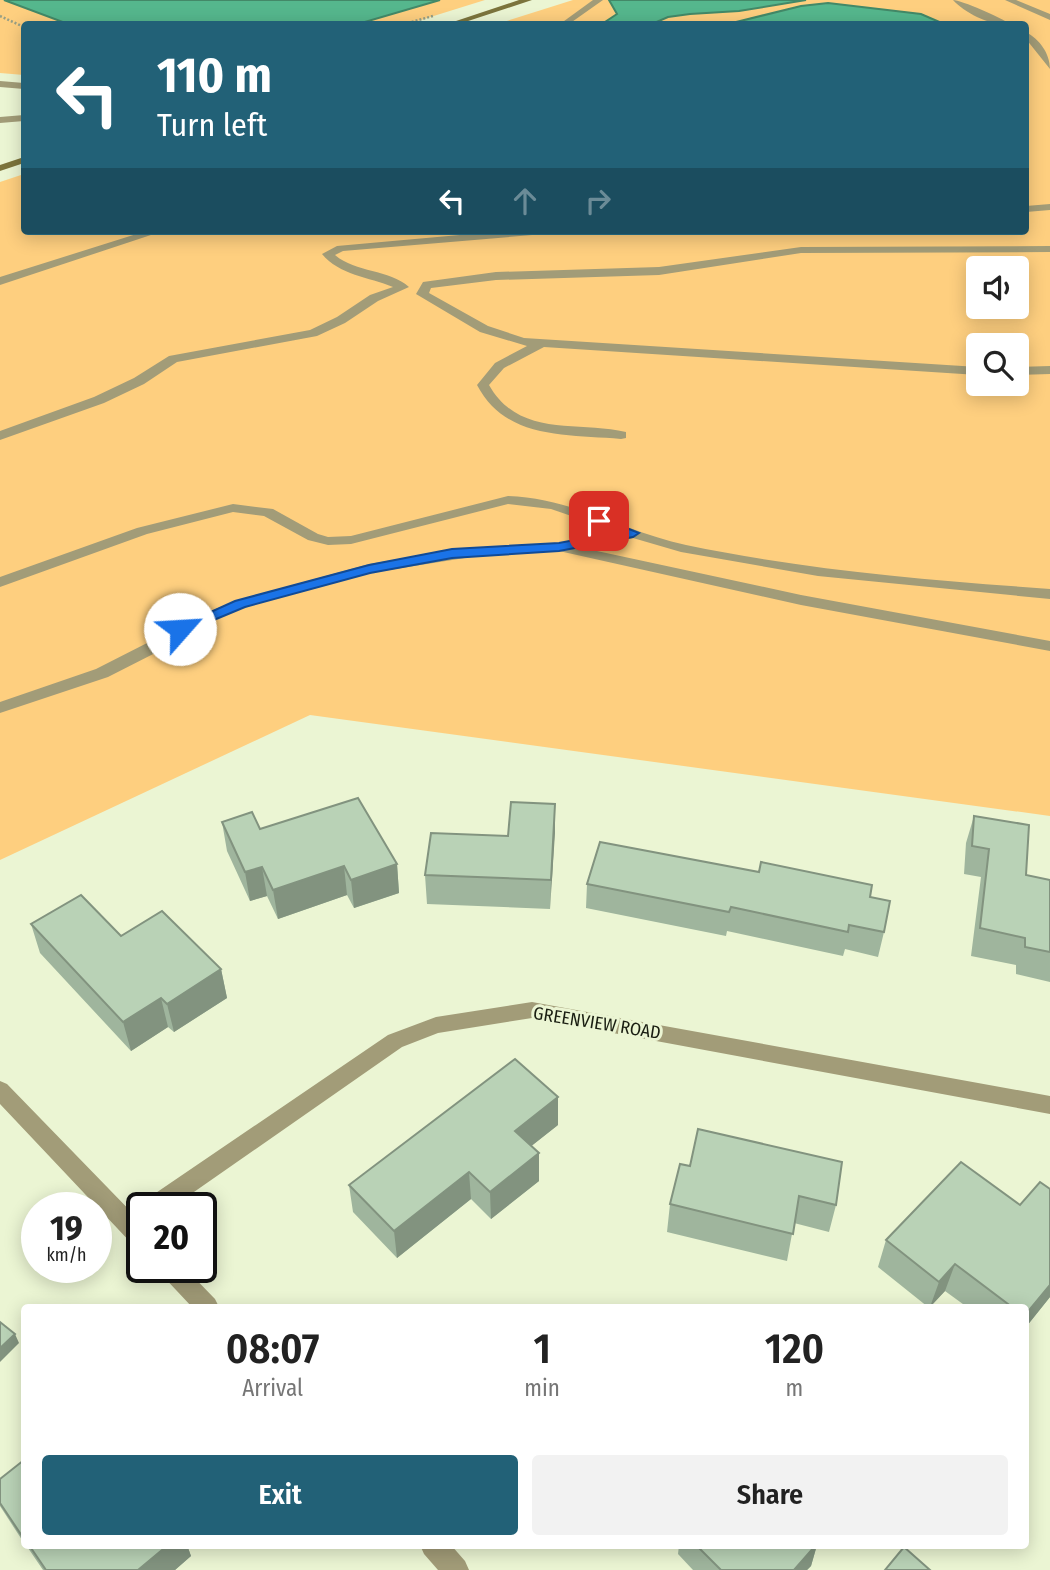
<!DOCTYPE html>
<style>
:root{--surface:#fff;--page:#f2f2f2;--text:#222;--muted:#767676;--accent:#226177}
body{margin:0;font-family:"Fira Sans Condensed",sans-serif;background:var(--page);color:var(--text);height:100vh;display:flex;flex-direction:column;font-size:26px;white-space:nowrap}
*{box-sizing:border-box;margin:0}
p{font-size:23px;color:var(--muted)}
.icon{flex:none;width:38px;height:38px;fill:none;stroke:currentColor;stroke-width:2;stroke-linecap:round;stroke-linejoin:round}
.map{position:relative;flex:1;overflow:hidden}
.panel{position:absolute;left:21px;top:1304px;width:1008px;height:245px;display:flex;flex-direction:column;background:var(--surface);border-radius:7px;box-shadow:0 4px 18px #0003}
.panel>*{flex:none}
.guide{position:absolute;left:21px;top:21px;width:1008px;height:214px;border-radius:7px;box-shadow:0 4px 18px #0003;background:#226177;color:#fff;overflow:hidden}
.tools{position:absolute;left:966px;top:256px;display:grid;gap:14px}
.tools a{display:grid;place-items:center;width:63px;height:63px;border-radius:7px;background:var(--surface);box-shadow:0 4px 18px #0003;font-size:35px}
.speed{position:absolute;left:21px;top:1192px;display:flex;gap:14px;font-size:35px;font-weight:700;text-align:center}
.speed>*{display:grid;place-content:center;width:91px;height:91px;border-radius:50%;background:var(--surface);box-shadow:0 4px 18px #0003;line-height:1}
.speed small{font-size:18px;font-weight:400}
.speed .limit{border:4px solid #111;border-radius:10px;background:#fff;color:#111}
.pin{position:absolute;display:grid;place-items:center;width:60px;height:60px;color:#fff;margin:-30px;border-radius:14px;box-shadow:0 4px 10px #0006}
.me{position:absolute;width:77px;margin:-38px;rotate:64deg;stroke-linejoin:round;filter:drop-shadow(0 0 5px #0008)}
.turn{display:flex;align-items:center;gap:24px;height:147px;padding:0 21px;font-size:32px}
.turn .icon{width:91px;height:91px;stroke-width:2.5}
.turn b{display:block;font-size:49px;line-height:60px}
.lanes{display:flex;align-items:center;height:66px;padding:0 21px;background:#0003;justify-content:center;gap:35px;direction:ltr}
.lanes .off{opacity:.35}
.eta{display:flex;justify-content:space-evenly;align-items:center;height:119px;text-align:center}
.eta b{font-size:42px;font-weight:600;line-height:49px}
.button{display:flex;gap:14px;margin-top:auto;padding:14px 21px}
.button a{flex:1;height:80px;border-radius:7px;background:var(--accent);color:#fff;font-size:28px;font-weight:600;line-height:80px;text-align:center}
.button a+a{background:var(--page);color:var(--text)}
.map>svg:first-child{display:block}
.green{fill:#fecf7f;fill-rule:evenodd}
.water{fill:#55b78d;stroke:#438968;stroke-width:2}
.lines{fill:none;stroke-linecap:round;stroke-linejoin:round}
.path{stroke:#979f85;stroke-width:2.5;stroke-dasharray:2 2;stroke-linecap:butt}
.lane{fill:#a29c78;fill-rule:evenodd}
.street{fill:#a29c78;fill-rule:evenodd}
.secondary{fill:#7c743c;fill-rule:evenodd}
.wall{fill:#9fb59d}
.shaded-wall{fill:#82937f}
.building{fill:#b9d2b6;stroke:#82937f;stroke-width:2}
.route{fill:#1a73e8;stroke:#114b97;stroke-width:2}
.labels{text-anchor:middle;stroke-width:6;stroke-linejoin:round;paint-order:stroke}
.street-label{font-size:18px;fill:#1a1e12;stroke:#ebf5d3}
</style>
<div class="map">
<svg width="1050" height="1570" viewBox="0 0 1050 1570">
<rect width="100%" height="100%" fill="#ebf5d3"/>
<path class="green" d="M0 0H485L408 24H24V75L0 73Z
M573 0H1050V816L310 715 0 860V182L24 174V231H1026V24H497ZM978 268H1017V306H978ZM978 345H1017V383H978Z"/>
<path class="water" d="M4 0H440L358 24H68Z
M609 0H806L739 11 690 14 668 17 652 24H602L617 14Z
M828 3 921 14 944 24H728L801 6Z"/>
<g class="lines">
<path class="path" d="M0 16 24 27
M404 24 433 16"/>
<path class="lane" d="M593 0H603L569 24H560Z
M953 0C961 0 1002 18 1010 24 991 26 966 14 953 0Z
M1005 0H1016L1050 14V20Z
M1026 32C1039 39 1050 53 1050 69L1026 39Z
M0 81 24 83V89L0 87Z
M24 115V121L0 123V117Z
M1050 204V210L1026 212V206Z
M146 231H163L0 285V277Z
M504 231H550L544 234 343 251 335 255C356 273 389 269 409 287L378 301 345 323 317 336 177 362 144 384 104 403 0 440V431L94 397 134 378 169 356 310 330 337 317 370 295 393 287C369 277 339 275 322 254L337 246Z
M1050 246V252L801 253 659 275 496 280 431 288 429 293 488 326 524 338 978 367V375L544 347 504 368 489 385C519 438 577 421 626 432V438L621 439C566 434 506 440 477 385L495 363 527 346 480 332 416 294 423 282 496 272 659 267 801 247Z
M1050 366V374L1017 375V367Z
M508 496C572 498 625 532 686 545 806 570 928 580 1050 589V599L818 576 681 552 633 538 583 548 801 595 1050 641V651L801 605 559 551 490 554 370 573 245 607 186 632 163 649 108 677 0 713V702L96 669 151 641 174 626 235 601 369 564 452 550 564 544 618 532 551 509 508 504 351 544 328 545 308 540 264 516 233 512 147 534 0 587V577L137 528 233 504 273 509 318 534 328 537 351 536Z"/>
<path class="street" d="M532 1002 1050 1096V1114L532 1018 438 1033 402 1047 171 1208H142V1210L141 1208 144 1201 388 1035 436 1017Z
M0 1081 7 1084 142 1223V1249L134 1246 0 1104Z
M158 1267H184L215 1299 219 1307H192L161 1274Z
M420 1545H451L465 1561 469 1570H438L424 1554Z"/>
<path class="secondary" d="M519 0H532L459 24H447Z
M24 157V163L0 171V165Z"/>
</g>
<path class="wall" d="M555 804 550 909 427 904 425 875 508 836Z
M974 816 1026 875 1050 880V982L1016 974V965L971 956 981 877 964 874 966 843Z
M222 822 260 829 397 864 399 893 354 908 347 895 278 919 267 896 250 901 227 851Z
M587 884 870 897 884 932 878 957 845 949 843 956 727 931 726 936 586 908Z
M31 924 121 936 221 969 227 998 174 1032 168 1027 131 1051 40 953Z
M558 1125 531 1146 539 1181 491 1219 471 1199 397 1258 353 1212 349 1185Z
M680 1164 836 1205 829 1232 794 1223 787 1261 667 1232 670 1204Z
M1050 1189V1297L1026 1327V1307H967L945 1291 930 1307H928L878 1267 886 1240 1020 1205Z
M24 1460V1543L0 1506V1479Z
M26 1545H187L191 1556 175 1570H43Z
M679 1545H817L811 1566 807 1570H693L678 1554Z"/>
<path class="shaded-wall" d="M555 804V833L550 909 551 880Z
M397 864 399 893 354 908 351 880Z
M344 866 347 895 278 919 273 890Z
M262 867 267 896 250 901 245 872Z
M221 969 227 998 174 1032 167 1004Z
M161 998 168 1027 131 1051 123 1022Z
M558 1097V1125L515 1159V1131Z
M539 1153V1181L491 1219 490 1192Z
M469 1172 471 1199 397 1258 394 1231Z
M955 1264 945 1291 930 1307 939 1282Z
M1050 1285V1297L1026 1327V1314Z
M15 1334 19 1343 0 1362V1348Z
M168 1545H187L191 1556 175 1570H138Z
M816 1545H817L811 1566 807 1570H794Z"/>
<path class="building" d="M358 798 397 864 351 880 344 866 273 890 262 867 245 872 222 822 252 812 260 829Z
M511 802 555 804 551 880 425 875 431 833 508 836Z
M974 816 1029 825 1026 875 1050 880V952L1025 947V938L980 928 989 849 972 846Z
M600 842 759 872 761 862 872 885 870 897 890 901 884 932 849 925 848 932 731 907 729 912 587 884Z
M81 895 121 936 162 911 221 969 167 1004 161 998 123 1022 31 924Z
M515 1059 558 1097 515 1131 539 1153 490 1192 469 1172 394 1231 349 1185Z
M698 1129 842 1162 836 1205 799 1196 793 1234 670 1204 680 1164 690 1166Z
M961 1162 1020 1205 1040 1182 1050 1189V1285L1026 1314V1307H1012L955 1264 939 1282 886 1240Z
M0 1322 15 1334 0 1348Z
M24 1460V1539L0 1503V1479Z
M29 1545H168L138 1570H46Z
M696 1545H816L794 1570H721Z
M904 1547 930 1570H885Z"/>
<path class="route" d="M599 517 639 533 633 537 559 551 452 558 370 573 245 607 185 632 180 633 173 629 235 601 369 565 452 549 559 543 617 532 595 524 593 521Z"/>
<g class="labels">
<g class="street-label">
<text transform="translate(597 1023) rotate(9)" y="6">GREENVIEW ROAD</text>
</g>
</g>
</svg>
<div class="tools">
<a><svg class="icon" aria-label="sound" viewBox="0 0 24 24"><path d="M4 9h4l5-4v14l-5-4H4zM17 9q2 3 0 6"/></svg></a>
<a><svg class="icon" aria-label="search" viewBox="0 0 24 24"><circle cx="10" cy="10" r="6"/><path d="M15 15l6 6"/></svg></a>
</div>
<div class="speed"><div>19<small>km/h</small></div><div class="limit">20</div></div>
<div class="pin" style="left:599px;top:521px;background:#d93025"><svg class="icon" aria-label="arrive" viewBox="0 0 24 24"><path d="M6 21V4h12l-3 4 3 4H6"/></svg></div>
<svg class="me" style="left:180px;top:629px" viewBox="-20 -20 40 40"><circle r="19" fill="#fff"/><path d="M0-13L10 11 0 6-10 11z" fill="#1a73e8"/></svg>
<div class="guide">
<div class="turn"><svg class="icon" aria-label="left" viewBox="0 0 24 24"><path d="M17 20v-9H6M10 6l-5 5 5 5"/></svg><div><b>110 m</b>Turn left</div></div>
<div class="lanes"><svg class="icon" aria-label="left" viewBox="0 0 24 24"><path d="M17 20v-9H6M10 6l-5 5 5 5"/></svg><svg class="icon off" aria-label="ahead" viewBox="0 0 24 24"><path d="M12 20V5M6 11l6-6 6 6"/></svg><svg class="icon off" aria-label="right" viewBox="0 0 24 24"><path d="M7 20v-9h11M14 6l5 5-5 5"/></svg></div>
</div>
<section class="panel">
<div class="eta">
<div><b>08:07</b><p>Arrival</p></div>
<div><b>1</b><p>min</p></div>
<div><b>120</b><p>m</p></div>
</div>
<div class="button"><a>Exit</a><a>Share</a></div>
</section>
</div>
